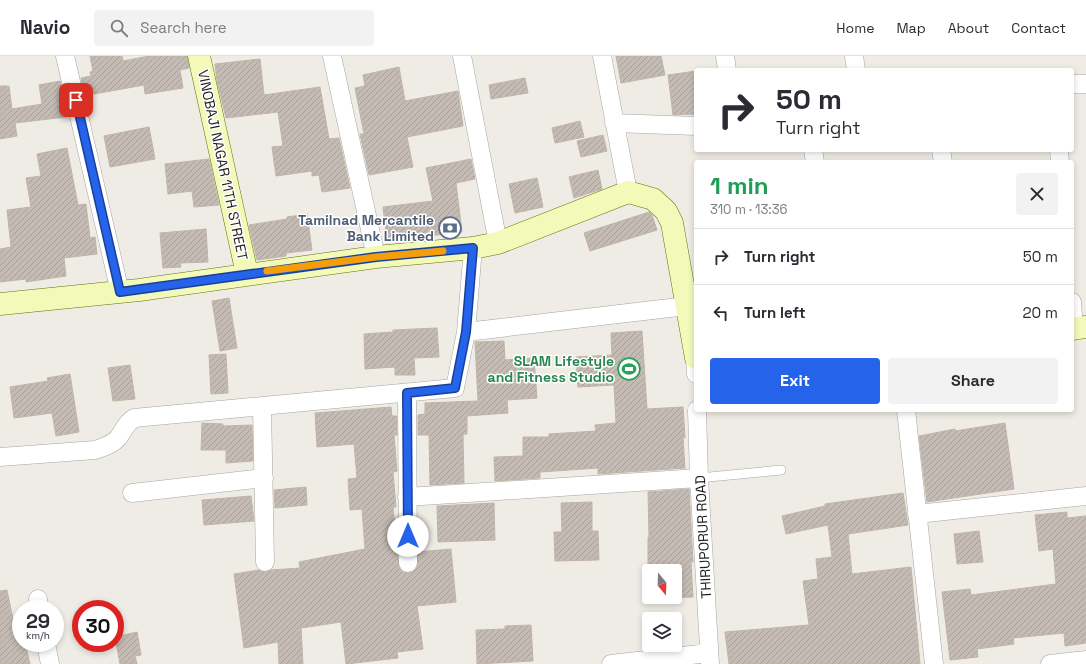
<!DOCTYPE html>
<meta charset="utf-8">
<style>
:root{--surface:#fff;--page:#f2f2f3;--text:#2b2b33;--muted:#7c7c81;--line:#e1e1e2;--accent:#2563eb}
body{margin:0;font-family:"Space Grotesk",sans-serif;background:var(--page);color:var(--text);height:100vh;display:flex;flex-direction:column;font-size:15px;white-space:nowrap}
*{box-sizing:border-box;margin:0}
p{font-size:13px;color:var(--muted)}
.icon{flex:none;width:22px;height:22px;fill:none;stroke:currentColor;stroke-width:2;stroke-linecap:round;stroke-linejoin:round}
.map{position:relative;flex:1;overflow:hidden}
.panel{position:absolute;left:694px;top:104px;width:380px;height:252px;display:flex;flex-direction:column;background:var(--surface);border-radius:4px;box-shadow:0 2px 6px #0003}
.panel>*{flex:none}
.banner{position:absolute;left:694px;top:12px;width:380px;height:84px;border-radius:4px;box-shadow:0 2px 6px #0003;background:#fff;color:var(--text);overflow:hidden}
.needle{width:26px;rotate:161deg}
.buttons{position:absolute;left:642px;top:508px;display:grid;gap:8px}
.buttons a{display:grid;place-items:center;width:40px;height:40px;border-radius:4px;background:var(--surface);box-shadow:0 2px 6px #0003;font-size:20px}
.speed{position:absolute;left:12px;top:544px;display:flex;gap:8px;font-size:20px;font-weight:700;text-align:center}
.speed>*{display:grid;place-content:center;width:52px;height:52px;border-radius:50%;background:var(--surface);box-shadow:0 2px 6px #0003;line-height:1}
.speed small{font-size:10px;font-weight:400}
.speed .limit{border:6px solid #d22;background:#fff;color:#111}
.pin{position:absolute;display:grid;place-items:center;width:34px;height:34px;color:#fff;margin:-17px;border-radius:8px;box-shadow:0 2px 6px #0006}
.me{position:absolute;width:44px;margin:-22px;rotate:0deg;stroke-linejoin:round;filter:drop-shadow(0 0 3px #0008)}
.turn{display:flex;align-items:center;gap:14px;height:84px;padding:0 16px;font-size:18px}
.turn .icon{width:52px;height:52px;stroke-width:2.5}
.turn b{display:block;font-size:28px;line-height:34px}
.round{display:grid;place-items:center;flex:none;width:42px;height:42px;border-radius:4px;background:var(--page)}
.headline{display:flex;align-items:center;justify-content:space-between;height:68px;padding:0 16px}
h1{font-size:24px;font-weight:600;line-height:30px;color:#1e9e55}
.cta{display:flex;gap:8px;margin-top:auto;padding:8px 16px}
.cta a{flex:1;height:46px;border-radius:4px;background:var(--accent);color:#fff;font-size:16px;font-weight:600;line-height:46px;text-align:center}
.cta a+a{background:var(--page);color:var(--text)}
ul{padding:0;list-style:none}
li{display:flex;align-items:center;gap:12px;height:56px;padding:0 16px;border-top:1px solid var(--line)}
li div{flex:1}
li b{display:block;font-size:15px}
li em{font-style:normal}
header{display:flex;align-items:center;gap:24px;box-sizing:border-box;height:56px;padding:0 20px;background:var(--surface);border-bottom:1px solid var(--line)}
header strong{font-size:19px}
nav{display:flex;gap:22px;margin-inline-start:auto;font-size:14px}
.search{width:280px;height:36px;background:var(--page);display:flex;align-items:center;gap:10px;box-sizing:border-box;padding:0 14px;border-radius:4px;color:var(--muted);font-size:15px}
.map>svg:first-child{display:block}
.building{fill:url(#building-hatch);stroke:#c1b4a7}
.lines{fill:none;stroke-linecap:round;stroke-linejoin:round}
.lane-casing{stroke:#a5a5a5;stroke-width:10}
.street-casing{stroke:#a5a5a5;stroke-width:19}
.secondary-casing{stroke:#627506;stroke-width:23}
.lane{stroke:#fff;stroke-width:9}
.street{stroke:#fff;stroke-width:18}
.secondary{stroke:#f2f9b9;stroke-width:22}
.route-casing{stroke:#184099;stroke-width:10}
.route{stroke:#2563eb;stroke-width:7}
.slow{stroke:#f59e0b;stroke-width:7}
.labels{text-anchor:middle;stroke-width:3;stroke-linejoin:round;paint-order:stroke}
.street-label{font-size:14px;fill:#1e1e1e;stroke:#fff}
.service-label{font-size:14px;font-weight:bold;fill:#4e5e75;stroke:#fff;text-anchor:end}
.leisure-label{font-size:14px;font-weight:bold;fill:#27864d;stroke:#fff;text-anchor:end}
</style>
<header>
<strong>Navio</strong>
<div class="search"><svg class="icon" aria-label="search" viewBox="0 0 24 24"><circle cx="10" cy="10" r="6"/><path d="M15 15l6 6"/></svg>Search here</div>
<nav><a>Home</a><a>Map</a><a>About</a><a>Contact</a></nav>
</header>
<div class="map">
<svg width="1086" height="608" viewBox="0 0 1086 608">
<defs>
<pattern id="building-hatch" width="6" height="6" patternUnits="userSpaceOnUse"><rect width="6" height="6" fill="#c4bcb4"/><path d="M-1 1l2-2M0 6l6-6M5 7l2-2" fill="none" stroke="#a8a19a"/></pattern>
</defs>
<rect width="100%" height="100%" fill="#efece5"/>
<path class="building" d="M90 0H122L123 5 149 0H187L189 12 180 14 183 32 145 38 144 29 94 38V37L85 39 81 22 91 20 90 16 93 15Z
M616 0H661L665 19 621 27Z
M260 3 264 39 320 31 329 83 339 82 350 132 322 136 319 119 312 120V115L276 120 272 91 283 90 278 56 226 62 217 25 215 8Z
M399 11 405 45 458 35 463 70 407 81 413 111 369 119 360 78H364L355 32 365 30 363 19Z
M696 15V58L673 59 668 19Z
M525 22 528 37 491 43 489 29Z
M60 25 64 42 66 61 15 67 17 80 0 83V30H9L12 53 42 48 39 29Z
M580 65 584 81 555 87 552 72Z
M149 71 155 103 110 111 104 80Z
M603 79 607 95 581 101 577 85Z
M67 92 78 149 86 148 90 182 95 181 97 198 64 202 66 220 26 226V223L0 226V193L11 191 7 154 31 151 26 122 41 120 37 98Z
M209 103 219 149 194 151 192 135 168 138 165 108Z
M471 103 475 123 456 127 462 176 387 185 383 151 433 145 426 112Z
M598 114 602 133 574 142 569 121Z
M537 122 543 151 515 157 509 128Z
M649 156 652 159 657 174 590 195 584 177Z
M307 158 312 194 286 197V200L257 204 249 169 287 163V161Z
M206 173 208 206 180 207 181 211 163 212 160 177Z
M229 242 237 292 220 295 212 245Z
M437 272 439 301 414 302 415 319H395V311L365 313 364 278 393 276V274Z
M642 275 647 353 683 351 685 382H683L685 412 598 418V412L540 416V422L495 425 494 401 523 400V381H549V378L596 375 595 369 616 367 614 329 578 331 576 301 612 299 611 277Z
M504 285 505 304 534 302 537 342 507 344 508 357 467 360V378H463L464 427 430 429 429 379H418V359L425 358V347L478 345 475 286Z
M226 298 228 337 211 338 209 299Z
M130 309 135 343 113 345 108 312Z
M70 318 79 376 56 380 52 357 14 362 10 331 48 325 47 322Z
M391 351 392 360H397V379H394L397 415 393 416 396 451H393L399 512 403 516 408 517 413 516 417 512 418 496 451 493 456 546 417 550 423 593 397 596 398 602 346 608 341 566 301 572 303 608H279L278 586 244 592 234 518 259 514 266 516 271 514 300 512 299 506 365 493 362 453 350 454 348 423 357 422 354 388 317 391 315 357Z
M202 367 223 368V370L252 369 253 405 226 407V394H201Z
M1005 367 1014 433 927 446 919 380 955 373V375Z
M306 431 307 449 275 452 274 434Z
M689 433 692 488 693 506H691L693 541 652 542V541H675V515H648V481H649L648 436Z
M903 437 908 469 848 478 852 518 911 511 920 608H729L725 576 809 569 803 525 818 523 816 503 832 501 828 469 786 478 782 460 825 450V448Z
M251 440 254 465 204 469 202 444Z
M592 446V475H598L599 504 555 505 554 476H562L561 447Z
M494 447 495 484 438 486 437 450Z
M1067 456V462L1086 460V587L1065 590 1064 577 1013 582 1014 588 977 593 978 601 950 604 942 536 970 533 971 539 1056 528 1053 493 1039 495 1035 459Z
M979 475 983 506 957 508 954 478Z
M7 534 15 573 21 572V587H25L30 608H0V535Z
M531 569 533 605 477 608 476 574 505 573V570Z
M137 576 141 599 135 600 137 608H120L115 581Z"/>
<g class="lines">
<g class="lane-casing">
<path id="lane" d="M699 422 781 414"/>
</g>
<g class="street-casing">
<path id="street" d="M65 0 120 236
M332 0 376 201
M462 0 498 187
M602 0 628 136
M725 0 727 14
M854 0 856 14
M1072 28H1086
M614 67 696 70
M813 94 815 106
M941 94 943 106
M1059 94 1060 106
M473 192 466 276 687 250
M1072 246 1074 273
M695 302 696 318
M407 337 408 507
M262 350 265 506
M697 354 699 422 710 608
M906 354 934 608
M0 401 95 394C103 391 112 389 118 382 125 373 125 368 134 362L455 332 466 276
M132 437 264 422
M407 441 699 422
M917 458 1086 440
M38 543 39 553
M46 587 50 608
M611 608 709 597
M1050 608 1086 604"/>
</g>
<g class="secondary-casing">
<path id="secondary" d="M199 0 247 218
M0 248 139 234 376 201 473 192 498 187 628 136 653 143 666 155 672 167 696 302
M1072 273 1086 271"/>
</g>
<use href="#lane" class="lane"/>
<use href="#street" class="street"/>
<use href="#secondary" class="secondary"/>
</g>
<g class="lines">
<g class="route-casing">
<path id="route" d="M76 44 120 236 376 201 473 192 466 276 455 332 407 337 408 480"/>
</g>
<use href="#route" class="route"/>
<path class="slow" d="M267 215 376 201 443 195"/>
</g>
<defs>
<g id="bank-ring" transform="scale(1.15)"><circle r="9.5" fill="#fff" stroke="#5c6f8a" stroke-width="1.5"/><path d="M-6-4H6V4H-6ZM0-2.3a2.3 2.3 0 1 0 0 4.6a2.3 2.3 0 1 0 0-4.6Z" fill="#5c6f8a"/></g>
<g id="stadium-ring" transform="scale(1.15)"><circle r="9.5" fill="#fff" stroke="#2e9e5b" stroke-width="1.5"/><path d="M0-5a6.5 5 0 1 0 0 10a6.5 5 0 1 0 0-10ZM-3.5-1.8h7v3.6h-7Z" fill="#2e9e5b"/></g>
</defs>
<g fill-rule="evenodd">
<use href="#bank-ring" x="450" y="172"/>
<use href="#stadium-ring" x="629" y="313"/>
</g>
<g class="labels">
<g class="street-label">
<text transform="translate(223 109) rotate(78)" y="5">VINOBAJI NAGAR 11TH STREET</text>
<text transform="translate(703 481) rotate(-93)" y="5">THIRUPORUR ROAD</text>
</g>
<g class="service-label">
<text x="434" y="169">Tamilnad Mercantile<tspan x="434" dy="16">Bank Limited</tspan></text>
</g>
<g class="leisure-label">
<text x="614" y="310">SLAM Lifestyle<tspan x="614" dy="16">and Fitness Studio</tspan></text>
</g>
</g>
</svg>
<div class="buttons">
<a><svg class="needle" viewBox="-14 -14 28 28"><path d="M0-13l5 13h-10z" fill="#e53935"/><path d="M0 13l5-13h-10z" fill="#7c7c81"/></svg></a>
<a><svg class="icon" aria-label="layers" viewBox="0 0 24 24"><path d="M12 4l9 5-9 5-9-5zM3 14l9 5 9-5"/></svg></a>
</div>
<div class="speed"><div>29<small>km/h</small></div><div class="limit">30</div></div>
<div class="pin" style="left:76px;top:44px;background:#d93025"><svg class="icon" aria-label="arrive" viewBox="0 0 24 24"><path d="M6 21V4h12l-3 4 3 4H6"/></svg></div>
<svg class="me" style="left:408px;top:480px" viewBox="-20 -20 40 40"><circle r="19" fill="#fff"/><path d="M0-13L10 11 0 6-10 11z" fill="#2563eb"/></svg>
<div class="banner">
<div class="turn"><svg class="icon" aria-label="right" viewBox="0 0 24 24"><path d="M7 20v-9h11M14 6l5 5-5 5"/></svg><div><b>50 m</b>Turn right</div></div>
</div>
<section class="panel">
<div class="headline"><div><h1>1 min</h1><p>310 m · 13:36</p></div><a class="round"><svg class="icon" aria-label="close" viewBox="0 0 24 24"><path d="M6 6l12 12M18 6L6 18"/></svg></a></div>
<ul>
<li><svg class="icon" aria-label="right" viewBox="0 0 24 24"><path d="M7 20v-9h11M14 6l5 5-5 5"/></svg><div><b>Turn right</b></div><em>50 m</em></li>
<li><svg class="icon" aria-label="left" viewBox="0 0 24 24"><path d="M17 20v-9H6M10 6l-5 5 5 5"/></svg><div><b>Turn left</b></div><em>20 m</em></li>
</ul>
<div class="cta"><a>Exit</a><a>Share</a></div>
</section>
</div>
